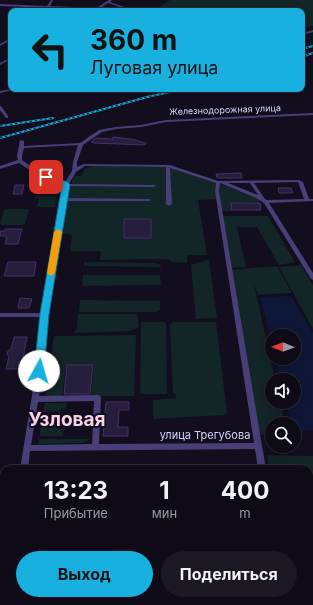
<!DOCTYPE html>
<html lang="ru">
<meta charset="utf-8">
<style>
:root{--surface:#0e0a16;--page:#1c1823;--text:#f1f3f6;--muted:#9b9aa1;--line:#2e2b35;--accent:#18b0de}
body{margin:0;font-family:Inter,sans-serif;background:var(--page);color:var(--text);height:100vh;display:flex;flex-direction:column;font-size:15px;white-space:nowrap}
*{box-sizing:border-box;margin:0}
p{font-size:13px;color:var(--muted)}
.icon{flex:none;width:22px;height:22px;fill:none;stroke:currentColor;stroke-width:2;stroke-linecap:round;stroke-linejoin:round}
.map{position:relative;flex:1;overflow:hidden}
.drawer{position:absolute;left:0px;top:465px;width:313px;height:140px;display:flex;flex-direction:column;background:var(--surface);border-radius:12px 12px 0 0;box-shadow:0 2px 10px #0003,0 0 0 1px var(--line)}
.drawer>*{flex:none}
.hud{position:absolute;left:8px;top:8px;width:297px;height:84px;border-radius:8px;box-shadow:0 2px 10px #0003,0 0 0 1px var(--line);background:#18b0de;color:#111;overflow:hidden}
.needle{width:26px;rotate:271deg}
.controls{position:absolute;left:265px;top:329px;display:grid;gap:8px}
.controls a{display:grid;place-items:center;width:36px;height:36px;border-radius:50%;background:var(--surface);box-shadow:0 2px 10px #0003,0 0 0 1px var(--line);font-size:20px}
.pin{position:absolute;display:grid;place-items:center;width:34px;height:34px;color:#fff;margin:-17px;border-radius:8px;box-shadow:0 2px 6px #0006}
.me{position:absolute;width:44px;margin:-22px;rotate:6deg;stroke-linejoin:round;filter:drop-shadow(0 0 3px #0008)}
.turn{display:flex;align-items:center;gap:14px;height:84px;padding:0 16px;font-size:18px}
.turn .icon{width:52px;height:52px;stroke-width:2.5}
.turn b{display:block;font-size:28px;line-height:34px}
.eta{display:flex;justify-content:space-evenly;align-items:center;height:68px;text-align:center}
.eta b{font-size:24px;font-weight:700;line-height:28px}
.button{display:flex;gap:8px;margin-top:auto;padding:8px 16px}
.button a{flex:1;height:46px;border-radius:24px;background:var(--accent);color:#111;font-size:16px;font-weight:700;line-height:46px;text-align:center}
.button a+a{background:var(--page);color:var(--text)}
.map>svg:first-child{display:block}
.green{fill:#122527}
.water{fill:#0e1737}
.building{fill:#271d3d;stroke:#433166}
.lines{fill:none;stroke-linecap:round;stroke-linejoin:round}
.street{fill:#483e78;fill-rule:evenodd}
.rail-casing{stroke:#18b0de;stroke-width:2}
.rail{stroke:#130e1e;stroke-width:1;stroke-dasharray:2.5;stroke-linecap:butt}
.route{fill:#18b0de;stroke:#107290}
.slow{fill:#f59e0b}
.labels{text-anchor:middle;stroke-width:4;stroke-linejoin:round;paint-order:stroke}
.far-street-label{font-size:9px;fill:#dbd0fa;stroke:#130e1e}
.street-label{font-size:11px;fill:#dbd0fa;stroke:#130e1e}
.town-label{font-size:19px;font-weight:bold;fill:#fad2e6;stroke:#130e1e}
</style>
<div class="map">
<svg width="313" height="605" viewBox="0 0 313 605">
<rect width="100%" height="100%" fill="#130e1e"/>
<path class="green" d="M170 0H313V26L302 29V11H152Z
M94 166 165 167 180 170 215 183 217 199 198 200 207 255H187V263L171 262 170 260 166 259 100 260 101 251H70L72 235 61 233 66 201 74 176H81L85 169Z
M40 177 59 184 57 194H37Z
M218 183 256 198 260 202 231 203 233 211H222Z
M35 196H57L55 207H37L39 198H34Z
M6 209H27L29 210 25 224 23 225H2L0 223 4 210Z
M223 216H268L295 262 279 265 257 227H237L246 267 232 268Z
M209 260 217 318 196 319 191 265Z
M84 262 155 263 160 264 161 267 84 266Z
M301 265 313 285V329L279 267Z
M277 266 292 293 258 295 254 284 275 380H272V402H280L285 424H272V435H258L232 270Z
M83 275H160L161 285 82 286Z
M80 300 160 301V310L156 312H79Z
M78 314H137L139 327 130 331 73 333 77 329Z
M141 322H164L166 323 167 394H140Z
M173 322H216L227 413 224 415 153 419V400L176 398V394H173L170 325Z
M136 335 134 396H91L94 365H66L62 396H45L54 336Z
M45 403H67L66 408 61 409 60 413 58 411 43 412Z
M41 425 56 426 59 425 58 429H64L63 436H40Z
M39 439H91L82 443 38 444Z
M267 455 313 456V582L309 589V469H269Z"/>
<path class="water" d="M291 296 313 333V430L294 431V424H291L286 402H294V380H281L275 358H294V336H272V344L260 297Z"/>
<path class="building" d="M113 137 131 139 146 143 145 145 93 143V142H91L96 138 113 139Z
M241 173 242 178H217L216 174Z
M15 185H24L22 194H13Z
M278 188H291L293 193H279Z
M231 203H260L261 210H232Z
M124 219H151V238H124Z
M5 229H22L18 244H5L7 236H0V231H4Z
M8 262H36L34 276H4Z
M20 298 32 299 29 308H18Z
M14 337H27L21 369H6L9 357 7 354 8 351 11 349Z
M67 365H93L90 394H64Z
M106 402H129V410H119L118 427H128V436H103Z"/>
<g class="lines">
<path class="street" d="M51 0H53L50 6 96 8 109 0H112L110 2 136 11H131L108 3 96 11H92L94 10 49 8 46 11 44 10 46 8 0 6V4L47 6Z
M313 30V32L302 35V33Z
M11 38V40L0 46V44Z
M11 57V59L0 65V63Z
M11 89H18L0 93V91Z
M0 106H1L8 116V118H6L0 110Z
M313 113V115L166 122 141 127 116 129 102 132 83 145 77 162V167L84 164 170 165 218 181 299 180 303 182 309 199H313V201L269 203 313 273V280L311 279 264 203 256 198 220 183 219 191 266 469H258L255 449 30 451 28 469H20L36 371 42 317H0V313H42L63 185 37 175 19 163 0 169V166L18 160 17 156 20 140 24 141V146L80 143 99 130 116 127 141 125 166 120ZM78 145 73 162 72 171 65 182 41 173 22 160V156L24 148ZM85 166 166 167V204L169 206 172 204 170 168 216 183 215 191 254 443 99 444 101 398 100 396 98 395 39 396 42 371 48 315 66 201H149L151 200 149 199 66 198 68 186 154 187 156 186 154 185 69 184 76 172ZM298 182 304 199 267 200 265 199 254 183ZM228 183H250L258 195ZM94 401 92 444 31 445 38 402Z
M0 549 4 550V558L0 557Z
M4 586V601H6V605H0V589L1 587Z
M277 601H285L287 605H277Z"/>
<g class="rail-casing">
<path id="rail" d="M302 49 313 46
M302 57 313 53
M0 126 53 118
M0 138 147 97 183 89"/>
</g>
<use href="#rail" class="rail"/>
</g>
<path class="route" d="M46 175 68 182 70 185 49 314 44 371 43 374H36L34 371 40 314 62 185 44 179 43 177Z"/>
<path class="slow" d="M58 229 62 232 55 273 51 276 47 273 54 232Z"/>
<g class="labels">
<g class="far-street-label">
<text transform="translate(225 110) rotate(-2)" y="3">Железнодорожная улица</text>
</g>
<g class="street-label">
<text x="205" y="439">улица Трегубова</text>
</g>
<g class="town-label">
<text x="67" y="426">Узловая</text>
</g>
</g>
</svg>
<div class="controls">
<a><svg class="needle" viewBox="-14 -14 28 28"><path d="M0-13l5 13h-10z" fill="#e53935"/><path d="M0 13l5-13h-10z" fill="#9b9aa1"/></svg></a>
<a><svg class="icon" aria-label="sound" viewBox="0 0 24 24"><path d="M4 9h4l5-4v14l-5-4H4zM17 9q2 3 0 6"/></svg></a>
<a><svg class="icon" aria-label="search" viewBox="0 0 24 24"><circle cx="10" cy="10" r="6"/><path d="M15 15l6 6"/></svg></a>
</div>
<div class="pin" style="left:46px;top:177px;background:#d93025"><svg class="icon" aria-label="arrive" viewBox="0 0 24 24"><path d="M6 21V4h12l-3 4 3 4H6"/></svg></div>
<svg class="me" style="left:39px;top:371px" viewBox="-20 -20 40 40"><circle r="19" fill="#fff"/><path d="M0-13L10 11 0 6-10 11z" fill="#18b0de"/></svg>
<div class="hud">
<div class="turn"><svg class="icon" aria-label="left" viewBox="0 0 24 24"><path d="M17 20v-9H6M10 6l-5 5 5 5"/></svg><div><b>360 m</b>Луговая улица</div></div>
</div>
<section class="drawer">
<div class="eta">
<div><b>13:23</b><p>Прибытие</p></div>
<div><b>1</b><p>мин</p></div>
<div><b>400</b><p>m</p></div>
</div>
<div class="button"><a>Выход</a><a>Поделиться</a></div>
</section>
</div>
